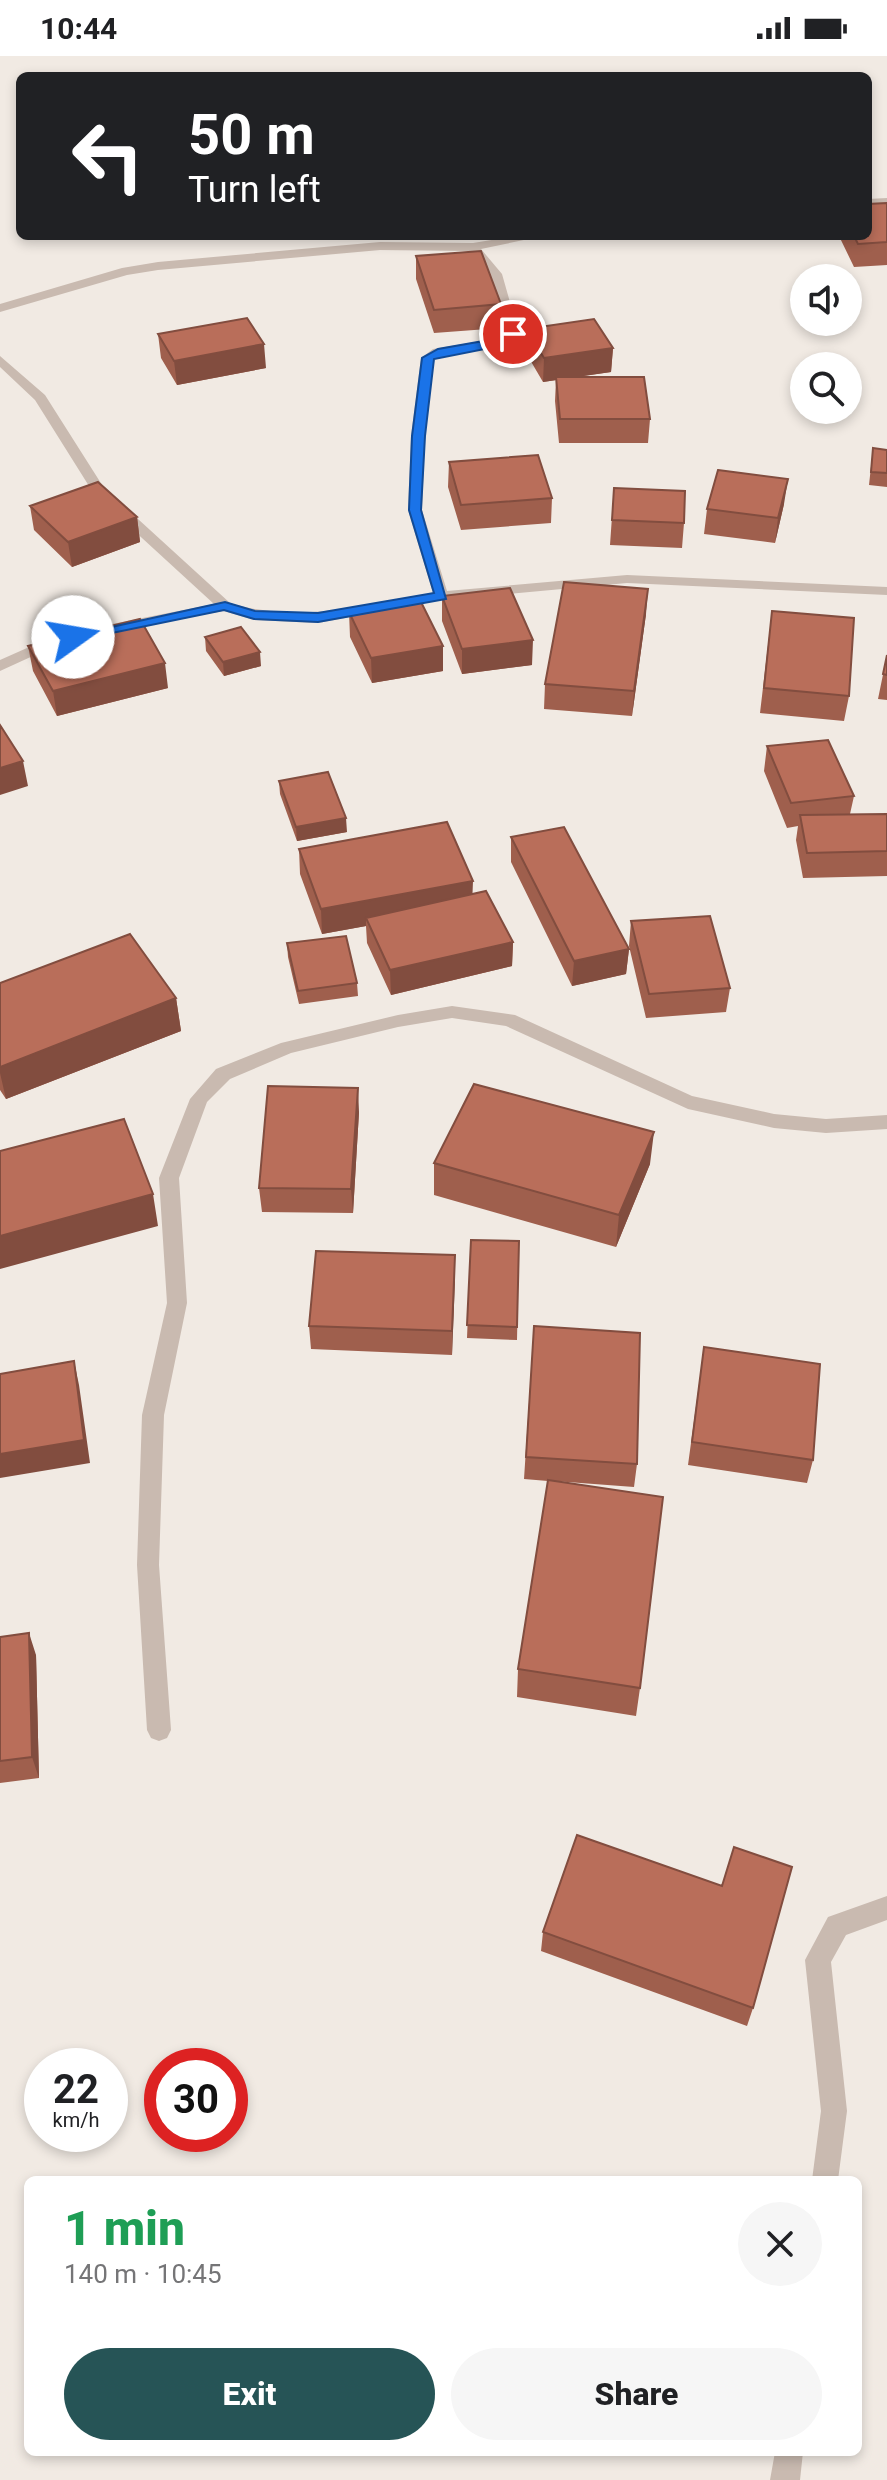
<!DOCTYPE html>
<meta charset="utf-8">
<style>
:root{--surface:#fff;--page:#f6f6f6;--text:#202124;--muted:#757577;--accent:#265456}
body{margin:0;font-family:Roboto,sans-serif;background:var(--page);color:var(--text);height:100vh;display:flex;flex-direction:column;font-size:30px;white-space:nowrap}
*{box-sizing:border-box;margin:0}
p{font-size:26px;color:var(--muted)}
.icon{flex:none;width:44px;height:44px;fill:none;stroke:currentColor;stroke-width:2;stroke-linecap:round;stroke-linejoin:round}
.map{position:relative;flex:1;overflow:hidden}
.details{position:absolute;left:24px;top:2120px;width:838px;height:280px;display:flex;flex-direction:column;background:var(--surface);border-radius:12px;box-shadow:0 4px 12px #0003}
.details>*{flex:none}
.hud{position:absolute;left:16px;top:16px;width:856px;height:168px;border-radius:12px;box-shadow:0 4px 12px #0003;background:#202124;color:#fff;overflow:hidden}
.fabs{position:absolute;left:790px;top:208px;display:grid;gap:16px}
.fabs a{display:grid;place-items:center;width:72px;height:72px;border-radius:50%;background:var(--surface);box-shadow:0 4px 12px #0003;font-size:40px}
.speed{position:absolute;left:24px;top:1992px;display:flex;gap:16px;font-size:40px;font-weight:700;text-align:center}
.speed>*{display:grid;place-content:center;width:104px;height:104px;border-radius:50%;background:var(--surface);box-shadow:0 4px 12px #0003;line-height:1}
.speed small{font-size:20px;font-weight:400}
.speed .limit{border:12px solid #d22;background:#fff;color:#111}
.pin{position:absolute;display:grid;place-items:center;width:68px;height:68px;color:#fff;margin:-34px;border:4px solid #fff;border-radius:50%;box-shadow:0 2px 8px #0007}
.me{position:absolute;width:88px;margin:-44px;rotate:77deg;stroke-linejoin:round;filter:drop-shadow(0 0 6px #0008)}
.turn{display:flex;align-items:center;gap:28px;height:168px;padding:0 40px;font-size:36px}
.turn .icon{width:104px;height:104px;stroke-width:2.5}
.turn b{display:block;font-size:56px;line-height:68px}
.round{display:grid;place-items:center;flex:none;width:84px;height:84px;border-radius:42px;background:var(--page)}
.headline{display:flex;align-items:center;justify-content:space-between;height:136px;padding:0 40px}
h1{font-size:48px;font-weight:800;line-height:60px;color:#1e9e55}
.action{display:flex;gap:16px;margin-top:auto;padding:16px 40px}
.action a{flex:1;height:92px;border-radius:48px;background:var(--accent);color:#fff;font-size:32px;font-weight:800;line-height:92px;text-align:center}
.action a+a{background:var(--page);color:var(--text)}
.status{display:flex;justify-content:space-between;align-items:center;height:56px;padding:0 40px;background:var(--surface);direction:ltr}
.status svg{height:22px;fill:currentColor}
.map>svg:first-child{display:block}
.lines{fill:none;stroke-linecap:round;stroke-linejoin:round}
.street{fill:#c9bab0;fill-rule:evenodd}
.wall{fill:#9f5f4d}
.shaded-wall{fill:#824d3f}
.building{fill:#b96e5a;stroke:#824d3f;stroke-width:2}
.route{fill:#1a73e8;stroke:#114b97;stroke-width:2}
</style>
<div class="status"><b>10:44</b><svg viewBox="0 0 49 12"><path d="M0 12V9h3v3zM5 12V6h3v6zM10 12V3h3v9zM15 12V0h3v12zM26 1h20v11H26zM47 4h2v5h-2z"/></svg></div>
<div class="map">
<svg width="887" height="2424" viewBox="0 0 887 2424">
<rect width="100%" height="100%" fill="#f1eae3"/>
<g class="lines">
<path class="street" d="M887 142V150L868 151V143Z
M516 180H543L481 193 502 218 519 278 515 287 510 288 442 299 434 304 425 380 422 454 447 535 627 519 887 531V539L627 527 441 544 318 567 254 564 224 555 112 574V568L214 548 94 438 35 344 0 311V300L45 339 104 432 230 547C298 568 365 549 433 537L408 454 411 380 421 302 433 293 505 281 490 219 470 195 380 194 158 214 127 219 0 256V248L122 212 158 206 380 186 473 187Z
M54 580 59 582V588L0 615V604Z
M452 950 515 959 692 1040 774 1058 826 1063 887 1059V1073L826 1077 774 1072 688 1053 506 970 452 962 398 971 291 997 230 1023 207 1046 179 1122 187 1247 164 1359 159 1509 171 1674 167 1682 159 1685 151 1682 147 1674 137 1509 142 1359 167 1247 159 1122 190 1043 216 1013 281 987 398 959Z
M887 1840V1864L846 1879 831 1906 847 2055 838 2124H812L821 2055 805 1904 828 1861Z
M775 2396H803L800 2424H770Z"/>
</g>
<path class="wall" d="M887 147V209L854 211 839 180H868Z
M416 200 501 248V272L434 277 416 223Z
M526 273 613 292 611 316 575 321 650 363 648 387H559L555 345 556 324 543 326 526 297Z
M158 278 266 312 177 329 161 302Z
M873 392 887 394V431L869 429Z
M449 406 552 442 551 467 461 474 448 431Z
M614 432 684 467 682 492 610 489Z
M784 448 775 487 704 478 707 453Z
M30 450 137 461 140 486 72 511 34 474Z
M442 540 532 609 462 618 442 565Z
M772 555 849 640 844 665 760 657Z
M349 556 443 615 372 627 350 581Z
M646 558 632 660 544 653 545 628Z
M205 581 261 610 224 620 206 595Z
M28 590 168 632 57 660 33 615Z
M887 599V644L878 643Z
M767 690 854 740 850 758H887V820L803 822 796 784 798 770 787 772 764 715Z
M279 725 347 776 297 785 280 738Z
M511 781 629 893 626 918 572 930 511 806Z
M299 793 473 838 513 886 512 910 391 939 367 887 366 870 322 878 300 818Z
M631 865 730 932 726 956 646 962 629 890Z
M287 887 357 927 358 940 299 948 288 901Z
M0 927 176 942 181 975 6 1043 0 1034Z
M359 1056 353 1157 262 1156 259 1132Z
M434 1107 650 1108 616 1191 434 1139Z
M471 1184 519 1185 517 1284 467 1282Z
M455 1199 452 1299 311 1293 309 1270Z
M534 1270 637 1408 634 1431 554 1425 640 1632 636 1660 517 1641 518 1613 548 1425 524 1423Z
M704 1291 813 1404 807 1427 688 1409Z
M0 1581 36 1599 39 1722 0 1727Z
M543 1876 753 1952 747 1970 541 1895Z"/>
<path class="shaded-wall" d="M264 288 266 312 177 329 174 305Z
M613 292 611 316 543 326 544 302Z
M788 423 784 448 775 487 778 462Z
M137 461 140 486 72 511 68 486Z
M648 533 646 558 632 660 634 635Z
M533 584 532 609 462 618V593Z
M443 590V615L372 627 371 602Z
M260 596 261 610 224 620 223 606Z
M165 607 168 632 57 660 53 635Z
M23 705 28 730 0 739V712Z
M346 762 347 776 297 785 296 771Z
M473 825 472 850 366 862V870L322 878 321 853Z
M513 886 512 910 391 939 390 914Z
M629 893 626 918 572 930 574 905Z
M176 942 181 975 6 1043 0 1017V1011Z
M358 1032 359 1056 353 1157 351 1133Z
M654 1076 650 1108 616 1191 619 1159Z
M153 1138 158 1170 0 1213V1180Z
M455 1199V1223L452 1299V1275Z
M74 1305 79 1329 90 1407 0 1422V1398Z
M29 1577 36 1599 39 1722 32 1701Z"/>
<path class="building" d="M887 147V186L858 188 854 180H868V148Z
M481 195 501 248 434 254 416 200Z
M247 262 264 288 174 305 158 278Z
M594 263 613 292 544 302 526 273Z
M556 321H644L650 363H560Z
M873 392 887 394V417L871 416Z
M538 399 552 442 461 449 449 406Z
M718 414 788 423 778 462 707 453Z
M98 426 137 461 68 486 30 450Z
M614 432 685 435 684 467 612 464Z
M564 526 648 533 634 635 545 628Z
M510 532 533 584 462 593 442 540Z
M420 544 443 590 371 602 349 556Z
M772 555 854 562 849 640 764 632Z
M140 563 165 607 53 635 28 590Z
M241 571 260 596 223 606 205 581Z
M887 599V619L883 618Z
M0 669 23 705 0 712Z
M828 684 854 740 791 747 767 690Z
M328 716 346 762 296 771 279 725Z
M887 758V795L807 797 800 759Z
M447 766 473 825 321 853 299 793Z
M564 771 629 893 574 905 511 781Z
M486 835 513 886 390 914 366 862Z
M710 860 730 932 649 938 631 865Z
M130 878 176 942 0 1011V927Z
M346 880 357 927 298 935 287 887Z
M474 1028 654 1076 619 1159 434 1107Z
M268 1030 358 1032 351 1133 259 1132Z
M124 1063 153 1138 0 1180V1095Z
M471 1184 519 1185 517 1271 467 1269Z
M316 1195 455 1199 452 1275 309 1270Z
M534 1270 640 1277 637 1408 526 1401Z
M704 1291 820 1308 813 1404 692 1386Z
M74 1305 84 1384 0 1398V1318Z
M548 1424 663 1441 640 1632 518 1613Z
M29 1577 32 1701 0 1705V1581Z
M577 1779 722 1830 734 1791 792 1811 753 1952 543 1876Z"/>
<path class="route" d="M513 275 519 278 515 287 434 303 425 380 421 454 446 543 318 566 254 563 224 554 73 585 66 581 225 546 255 555 318 557 434 537 409 454 412 380 422 302 438 293 506 281Z"/>
</svg>
<div class="fabs">
<a><svg class="icon" aria-label="sound" viewBox="0 0 24 24"><path d="M4 9h4l5-4v14l-5-4H4zM17 9q2 3 0 6"/></svg></a>
<a><svg class="icon" aria-label="search" viewBox="0 0 24 24"><circle cx="10" cy="10" r="6"/><path d="M15 15l6 6"/></svg></a>
</div>
<div class="speed"><div>22<small>km/h</small></div><div class="limit">30</div></div>
<div class="pin" style="left:513px;top:278px;background:#d93025"><svg class="icon" aria-label="arrive" viewBox="0 0 24 24"><path d="M6 21V4h12l-3 4 3 4H6"/></svg></div>
<svg class="me" style="left:73px;top:581px" viewBox="-20 -20 40 40"><circle r="19" fill="#fff"/><path d="M0-13L10 11 0 6-10 11z" fill="#1a73e8"/></svg>
<div class="hud">
<div class="turn"><svg class="icon" aria-label="left" viewBox="0 0 24 24"><path d="M17 20v-9H6M10 6l-5 5 5 5"/></svg><div><b>50 m</b>Turn left</div></div>
</div>
<section class="details">
<div class="headline"><div><h1>1 min</h1><p>140 m · 10:45</p></div><a class="round"><svg class="icon" aria-label="close" viewBox="0 0 24 24"><path d="M6 6l12 12M18 6L6 18"/></svg></a></div>
<div class="action"><a>Exit</a><a>Share</a></div>
</section>
</div>
